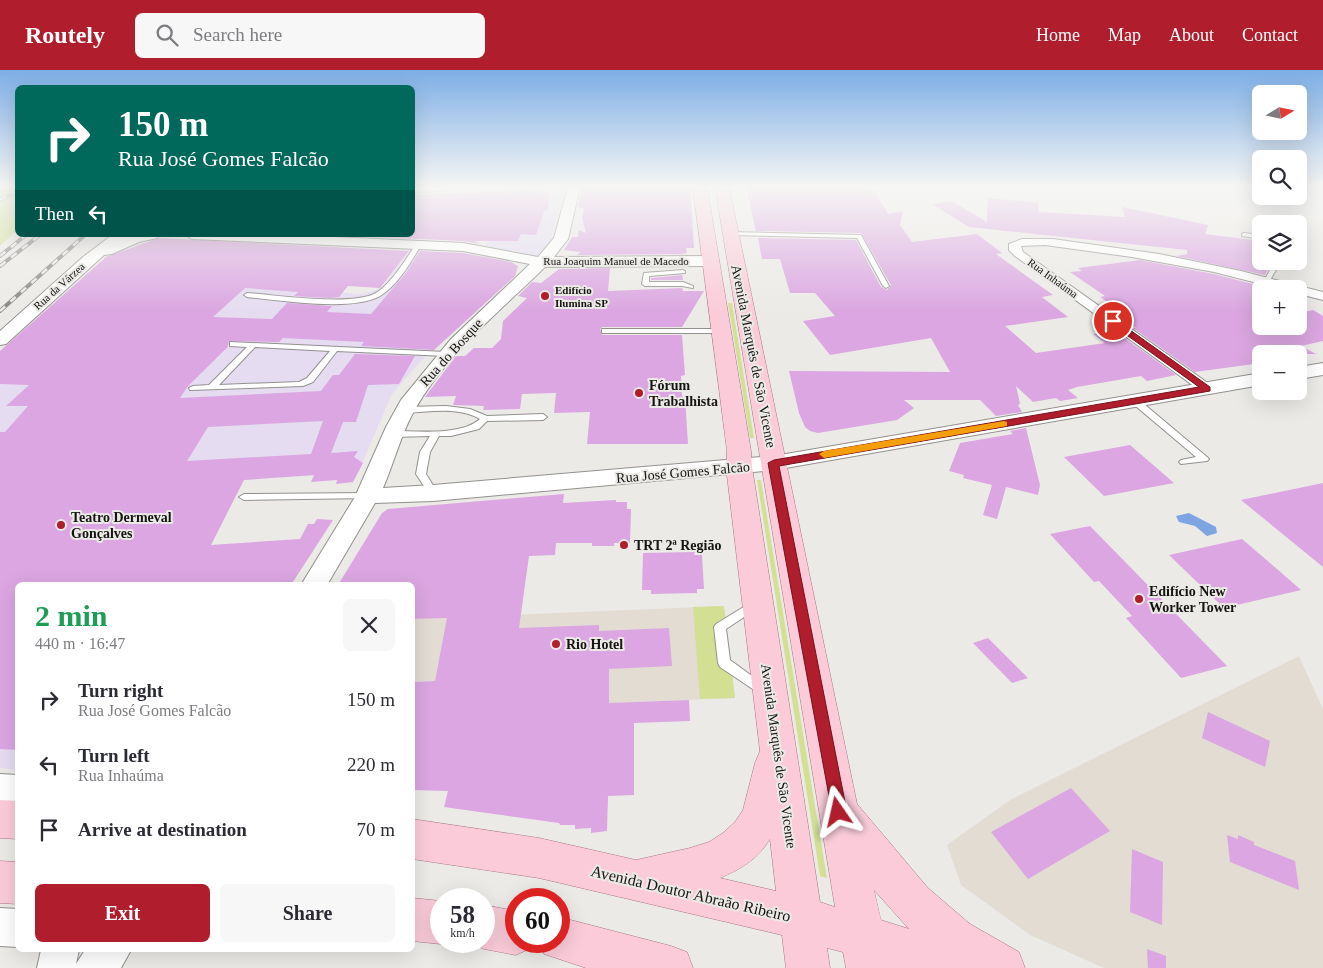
<!DOCTYPE html>
<meta charset="utf-8">
<style>
:root{--surface:#fff;--page:#f7f7f7;--text:#2b2b33;--muted:#7c7c81;--accent:#b01d2c}
body{margin:0;font-family:"Times New Roman",serif;background:var(--page);color:var(--text);height:100vh;display:flex;flex-direction:column;font-size:19px;white-space:nowrap}
*{box-sizing:border-box;margin:0}
p{font-size:16px;color:var(--muted)}
.icon{flex:none;width:28px;height:28px;fill:none;stroke:currentColor;stroke-width:2;stroke-linecap:round;stroke-linejoin:round}
.map{position:relative;flex:1;overflow:hidden}
.drawer{position:absolute;left:15px;top:512px;width:400px;height:370px;display:flex;flex-direction:column;background:var(--surface);border-radius:8px;box-shadow:0 5px 20px #0002}
.drawer>*{flex:none}
.guide{position:absolute;left:15px;top:15px;width:400px;height:152px;border-radius:8px;box-shadow:0 5px 20px #0002;background:#00695c;color:#fff;overflow:hidden}
.needle{width:32px;rotate:80deg}
.fabs{position:absolute;left:1252px;top:15px;display:grid;gap:10px}
.fabs a{display:grid;place-items:center;width:55px;height:55px;border-radius:8px;background:var(--surface);box-shadow:0 5px 20px #0002;font-size:25px}
.speed{position:absolute;left:430px;top:818px;display:flex;gap:10px;font-size:25px;font-weight:700;text-align:center}
.speed>*{display:grid;place-content:center;width:65px;height:65px;border-radius:50%;background:var(--surface);box-shadow:0 5px 20px #0002;line-height:1}
.speed small{font-size:12px;font-weight:400}
.speed .limit{border:8px solid #d22;background:#fff;color:#111}
.pin{position:absolute;display:grid;place-items:center;width:42px;height:42px;color:#fff;margin:-21px;border:2px solid #fff;border-radius:50%;box-shadow:0 1px 5px #0007}
.me{position:absolute;width:55px;margin:-28px;rotate:349deg;stroke-linejoin:round;filter:drop-shadow(0 0 4px #0008)}
.turn{display:flex;align-items:center;gap:18px;height:105px;padding:0 20px;font-size:22px}
.turn .icon{width:65px;height:65px;stroke-width:2.5}
.turn b{display:block;font-size:35px;line-height:42px}
.then{display:flex;align-items:center;height:48px;padding:0 20px;background:#0003;gap:10px;font-size:19px}
.round{display:grid;place-items:center;flex:none;width:52px;height:52px;border-radius:8px;background:var(--page)}
.summary{display:flex;align-items:center;justify-content:space-between;height:85px;padding:0 20px}
h1{font-size:30px;font-weight:800;line-height:38px;color:#1e9e55}
.primary-button{display:flex;gap:10px;margin-top:auto;padding:10px 20px}
.primary-button a{flex:1;height:58px;border-radius:8px;background:var(--accent);color:#fff;font-size:20px;font-weight:800;line-height:58px;text-align:center}
.primary-button a+a{background:var(--page);color:var(--text)}
ul{padding:0;list-style:none}
li{display:flex;align-items:center;gap:15px;height:65px;padding:0 20px}
li div{flex:1}
li b{display:block;font-size:19px}
li em{font-style:normal}
header{display:flex;align-items:center;gap:30px;box-sizing:border-box;height:70px;padding:0 25px;background:var(--accent);color:#fff}
header strong{font-size:24px}
nav{display:flex;gap:28px;margin-inline-start:auto;font-size:18px}
.search{width:350px;height:45px;background:var(--page);display:flex;align-items:center;gap:12px;box-sizing:border-box;padding:0 18px;border-radius:8px;color:var(--muted);font-size:19px}
.map>svg:first-child{display:block}
.commercial{fill:#e5dcf1}
.built{fill:#e2dcd3}
.green{fill:#d3e094}
.water{fill:#7ea4e2}
.building{fill:#dba6e1;fill-rule:evenodd}
.lines{fill:none;stroke-linecap:round;stroke-linejoin:round}
.service-casing{stroke:#92918e;stroke-width:2}
.minor-casing{stroke:#92918e;stroke-width:2}
.tertiary-casing{stroke:#92918e;stroke-width:2}
.primary-casing{stroke:#a97584;stroke-width:1}
.service{fill:#fff;fill-rule:evenodd}
.minor{fill:#fff;fill-rule:evenodd}
.tertiary{fill:#fff;fill-rule:evenodd}
.primary{fill:#fbcbda;fill-rule:evenodd}
.rail-casing{stroke:#888785;stroke-width:4}
.rail{stroke:#eceae7;stroke-width:2.5;stroke-dasharray:7;stroke-linecap:butt}
.route{fill:#b01d2c;stroke:#72131d}
.slow{fill:#f59e0b}
.poi-dot{fill:#b01d2c;stroke:#eceae7;stroke-width:2}
.labels{text-anchor:middle;stroke-width:4;stroke-linejoin:round;paint-order:stroke}
.far-street-label{font-size:11px;fill:#151413;stroke:#eceae7}
.far-poi-label{font-size:11px;font-weight:bold;fill:#151413;stroke:#eceae7;text-anchor:start}
.street-label{font-size:14px;fill:#151413;stroke:#eceae7}
.poi-label{font-size:14px;font-weight:bold;fill:#151413;stroke:#eceae7;text-anchor:start}
.near-street-label{font-size:16px;fill:#151413;stroke:#eceae7}
</style>
<header>
<strong>Routely</strong>
<div class="search"><svg class="icon" aria-label="search" viewBox="0 0 24 24"><circle cx="10" cy="10" r="6"/><path d="M15 15l6 6"/></svg>Search here</div>
<nav><a>Home</a><a>Map</a><a>About</a><a>Contact</a></nav>
</header>
<div class="map">
<svg width="1323" height="898" viewBox="0 0 1323 898">
<rect width="100%" height="100%" fill="#eceae7"/>
<path class="commercial" d="M539 117 565 118 551 169 538 186 485 176 502 144 538 134Z
M412 179 427 180 373 242 456 258 420 292 392 324 358 403 209 412 18 515 17 700 0 698V281L217 289 241 264 141 259 193 214 363 224 380 218Z"/>
<path class="built" d="M724 536 735 628 540 636 542 607 413 612 412 549Z
M1299 586 1323 639V898H1104L1030 865 961 815 947 775 1010 730Z"/>
<path class="green" d="M0 117H18L17 160 0 176Z
M728 233H732L754 368H750Z
M757 410H761L827 808 820 806Z
M724 536 735 628 700 629 693 537Z"/>
<path class="water" d="M1189 443 1216 457 1217 463 1207 466 1195 456 1179 452 1176 446Z"/>
<path class="building" d="M582 117H690L694 178H686L687 183 681 184 577 185 581 182 564 180 572 167H578L579 160 586 163 582 148 584 139 578 137Z
M746 117H862L863 120H874L888 144 903 141 900 155 912 172 977 164 1002 183 996 184 1053 225 1042 227 1068 247 1005 256 1036 283 1105 273 1093 264 1115 261 1176 305 1147 311 1141 306 1077 317 1068 320 1078 328 1060 331 1056 328 1033 332 1016 316 1020 334 1018 335 1022 342 996 346 980 330H904L914 338 897 350 818 363 810 361 805 357 799 343 789 301 950 302 931 268 830 285 803 251 835 246 815 223H790L780 189H762L758 168 856 170 881 217 887 220 891 215 861 163 756 161Z
M528 120 549 123 548 140 544 141 536 165 521 164 518 171H474L481 174 463 171 330 165H412V125Z
M988 128 1038 133 1039 142 1125 147 1122 137 1208 155 1205 164 1261 171 1260 195 1269 197 1265 205 1176 186 1187 184V180L969 157 932 134 952 131 987 152Z
M159 168 409 181 380 218 348 216 339 227 330 228 294 226 298 222 245 218 213 247 272 249 287 233 332 236 327 242 371 244 405 204 420 181 463 183 511 192 518 196 515 206 434 280 361 276 364 272 283 268 279 272 229 271 228 277 188 316 180 328 321 321 333 305H339L355 284 415 286 399 314 368 315 356 352H343L331 383 358 381 354 387 363 393 353 412 336 414 337 410 311 412 314 405 244 410 211 475 300 469 308 454H314L317 449 333 450 291 515H18V680L0 679V362H5L28 336H6L29 315 0 314V281L106 187ZM323 351 311 384 187 391 208 357Z
M1140 190 1214 204 1272 219H1261V256H1299V243L1313 240 1323 246V271L1301 276 1316 284H1261V293L1195 302 1133 258H1136L1110 239 1117 238 1100 227 1105 226 1070 202 1082 201 1078 198Z
M610 198 608 221 682 218 683 221H704L682 257H602L600 259 602 265H682L685 305 681 306 682 326 685 328 688 374H587L590 342 554 343 556 323 522 324 520 339 483 340 484 336 453 335 456 326 425 327 456 286H465L474 278H492L501 269 503 251 527 228 518 226 532 212 541 213 559 199Z
M682 205 683 210H651V208Z
M1026 358 1040 415 1038 425 1006 417 997 449 983 445 992 415 963 408 964 405 949 401 960 373 1013 364 1010 361Z
M1130 375 1174 413 1104 426 1064 387Z
M1323 413V497L1241 430Z
M564 424 563 433 616 430V432H627V439H631L630 473H614V476H592V473H556L555 485 529 486 519 558 599 555V561L669 558 672 596 609 599V633L689 630 690 651 634 653V725L608 726 607 761 591 763V758L575 759V755H560L559 753 444 737 448 721 412 720V612L435 611 447 548 412 549V515H338L382 443 388 439Z
M1090 456 1227 596 1181 608 1126 548 1132 546 1099 511 1094 512 1050 464Z
M1242 469 1277 499 1301 520 1224 538 1169 485Z
M695 482 694 485H702L704 519H697V523L651 524V520H642L643 483Z
M988 568 1028 608 1012 613 973 573Z
M1208 642 1270 671 1265 697 1202 668Z
M1071 718 1110 761 1028 809 991 762Z
M1227 765 1238 769V765L1254 772V775L1295 791 1299 820 1230 792Z
M1132 779 1163 792 1162 855 1130 842Z
M1147 879 1166 886V898H1148Z"/>
<g class="lines">
<g class="service-casing">
<path id="service" d="M731 162 861 165 889 216 886 218 883 216 857 168 729 165 728 164Z
M1244 163 1261 165V169L1242 166V164Z
M416 174 421 175C411 192 398 215 380 226 353 242 279 230 247 227L244 225 247 223C277 225 348 236 374 224 390 216 406 189 416 174Z
M1275 191H1281L1269 212H1265L1264 211Z
M683 200 685 201V203L649 206V212H683L693 216V218L682 216H645L642 214 644 203Z
M602 259H720L724 261 720 263H602Z
M230 272 446 282 450 284 446 286 337 281 313 312 303 316 190 320 189 318 193 316 209 315 247 277 230 276ZM255 277 330 281 307 308 299 312 219 315Z
M1135 328 1138 329 1207 387 1209 389 1207 391 1181 394 1179 392 1181 390 1196 387 1132 333V329Z
M446 336 470 339 487 346 543 344 547 347 543 350 487 351 479 359 451 366H439L430 382 426 404 438 423 433 426 430 425 416 404 420 382 430 366 392 367 388 364 392 361C417 361 461 366 480 349 458 336 429 342 404 343L400 340 404 337Z
M367 423 372 426 370 428 244 430 239 427 244 424Z
M755 530 759 531 761 534 759 537 726 559 730 590 767 617 769 621 767 625 763 626 720 597 718 593 714 557 716 554Z"/>
</g>
<g class="minor-casing">
<path id="minor" d="M1022 169H1053L1159 184 1241 201 1323 222V230L1299 224V219H1281L1214 202 1132 187 1045 175 1021 176 1023 182 1212 316 1215 319 1207 324 1202 322 1015 186 1009 180V174Z"/>
</g>
<g class="tertiary-casing">
<path id="tertiary" d="M412 117H451L445 121 412 122Z
M568 117H580L568 169 554 187 711 186 719 191 711 196 545 197C499 242 444 286 413 343 400 367 394 393 383 418L433 415 774 386 1261 303V315L774 400 433 431 375 433 327 515H301L355 427 386 357 401 330 451 269 530 194 463 181 192 169 185 165H289L463 173 538 187 554 168Z
M112 165H128L127 167 159 165 157 168 139 172 112 184 104 185 6 274 0 275V261L83 187Z
M1323 293V305L1299 309V297Z
M0 704 18 705V737L0 736Z
M0 838 18 839V877L0 876Z
M41 880H79L76 894 85 880H131L121 898H37Z"/>
</g>
<g class="primary-casing">
<path id="primary" d="M693 117H707L751 381 752 397 820 832 835 837 715 117H729L857 734 928 818 970 854 1019 882 1025 898H846L843 882 827 878 830 898H786L782 865 539 808 412 789V749L539 768 636 790 690 778 709 772 723 763 735 752 743 740 755 693 760 681 726 397 727 381ZM770 769 776 821 720 808C741 799 758 789 770 769ZM874 820 909 859 881 850Z
M0 730 18 731V769L0 768Z
M0 791 18 792V834L0 833Z
M412 828 441 831V871H447L441 874 412 871Z
M484 835 516 841V871H534L531 878 516 885 484 879 469 872 484 871Z
M559 847 671 876 687 882 693 898H586L544 884 538 871H559Z"/>
</g>
<use href="#service" class="service"/>
<use href="#minor" class="minor"/>
<use href="#tertiary" class="tertiary"/>
<use href="#primary" class="primary"/>
<g class="rail-casing">
<path id="rail" d="M0 130 18 121
M0 186 26 165
M0 196 40 165
M0 241 85 165"/>
</g>
<use href="#rail" class="rail"/>
</g>
<linearGradient id="sky" x2="0" y2="1"><stop stop-color="#7daee6"/><stop offset="0.48" stop-color="#f6f6f4"/><stop offset="1" stop-color="#f6f6f4" stop-opacity="0"/></linearGradient>
<rect width="1323" height="242" fill="url(#sky)"/>
<path class="route" d="M1110 250H1116L1210 317V321L779 396 847 742 844 748 838 750 833 748 768 393 774 390 1199 317 1110 253Z"/>
<path class="slow" d="M1004 351 1007 352V356L824 388 819 384 824 381Z"/>
<g class="poi-dot">
<circle cx="545" cy="226" r="5"/>
<circle cx="639" cy="323" r="5"/>
<circle cx="61" cy="455" r="5"/>
<circle cx="624" cy="475" r="5"/>
<circle cx="1139" cy="529" r="5"/>
<circle cx="556" cy="574" r="5"/>
</g>
<g class="labels">
<g class="far-street-label">
<text x="616" y="195">Rua Joaquim Manuel de Macedo</text>
<text transform="translate(1053 208) rotate(36)" y="4">Rua Inhaúma</text>
<text transform="translate(59 216) rotate(-42)" y="4">Rua da Várzea</text>
</g>
<g class="far-poi-label">
<text x="555" y="224">Edifício<tspan x="555" dy="13">Ilumina SP</tspan></text>
</g>
<g class="street-label">
<text transform="translate(451 282) rotate(-48)" y="5">Rua do Bosque</text>
<text transform="translate(754 286) rotate(79)" y="5">Avenida Marquês de São Vicente</text>
<text transform="translate(683 402) rotate(-5)" y="5">Rua José Gomes Falcão</text>
<text transform="translate(779 686) rotate(82)" y="5">Avenida Marquês de São Vicente</text>
</g>
<g class="poi-label">
<text x="649" y="320">Fórum<tspan x="649" dy="16">Trabalhista</tspan></text>
<text x="71" y="452">Teatro Dermeval<tspan x="71" dy="16">Gonçalves</tspan></text>
<text x="634" y="480">TRT 2ª Região</text>
<text x="1149" y="526">Edifício New<tspan x="1149" dy="16">Worker Tower</tspan></text>
<text x="566" y="579">Rio Hotel</text>
</g>
<g class="near-street-label">
<text transform="translate(691 823) rotate(13)" y="6">Avenida Doutor Abraão Ribeiro</text>
</g>
</g>
</svg>
<div class="fabs">
<a><svg class="needle" viewBox="-14 -14 28 28"><path d="M0-13l5 13h-10z" fill="#e53935"/><path d="M0 13l5-13h-10z" fill="#7c7c81"/></svg></a>
<a><svg class="icon" aria-label="search" viewBox="0 0 24 24"><circle cx="10" cy="10" r="6"/><path d="M15 15l6 6"/></svg></a>
<a><svg class="icon" aria-label="layers" viewBox="0 0 24 24"><path d="M12 4l9 5-9 5-9-5zM3 14l9 5 9-5"/></svg></a>
<a>+</a>
<a>−</a>
</div>
<div class="speed"><div>58<small>km/h</small></div><div class="limit">60</div></div>
<div class="pin" style="left:1113px;top:251px;background:#d93025"><svg class="icon" aria-label="arrive" viewBox="0 0 24 24"><path d="M6 21V4h12l-3 4 3 4H6"/></svg></div>
<svg class="me" style="left:838px;top:742px" viewBox="-20 -20 40 40"><path d="M0-17L14 15 0 8-14 15z" fill="#b01d2c" stroke="#fff" stroke-width="4"/></svg>
<div class="guide">
<div class="turn"><svg class="icon" aria-label="right" viewBox="0 0 24 24"><path d="M7 20v-9h11M14 6l5 5-5 5"/></svg><div><b>150 m</b>Rua José Gomes Falcão</div></div>
<div class="then">Then<svg class="icon" aria-label="left" viewBox="0 0 24 24"><path d="M17 20v-9H6M10 6l-5 5 5 5"/></svg></div>
</div>
<section class="drawer">
<div class="summary"><div><h1>2 min</h1><p>440 m · 16:47</p></div><a class="round"><svg class="icon" aria-label="close" viewBox="0 0 24 24"><path d="M6 6l12 12M18 6L6 18"/></svg></a></div>
<ul>
<li><svg class="icon" aria-label="right" viewBox="0 0 24 24"><path d="M7 20v-9h11M14 6l5 5-5 5"/></svg><div><b>Turn right</b><p>Rua José Gomes Falcão</p></div><em>150 m</em></li>
<li><svg class="icon" aria-label="left" viewBox="0 0 24 24"><path d="M17 20v-9H6M10 6l-5 5 5 5"/></svg><div><b>Turn left</b><p>Rua Inhaúma</p></div><em>220 m</em></li>
<li><svg class="icon" aria-label="arrive" viewBox="0 0 24 24"><path d="M6 21V4h12l-3 4 3 4H6"/></svg><div><b>Arrive at destination</b></div><em>70 m</em></li>
</ul>
<div class="primary-button"><a>Exit</a><a>Share</a></div>
</section>
</div>
